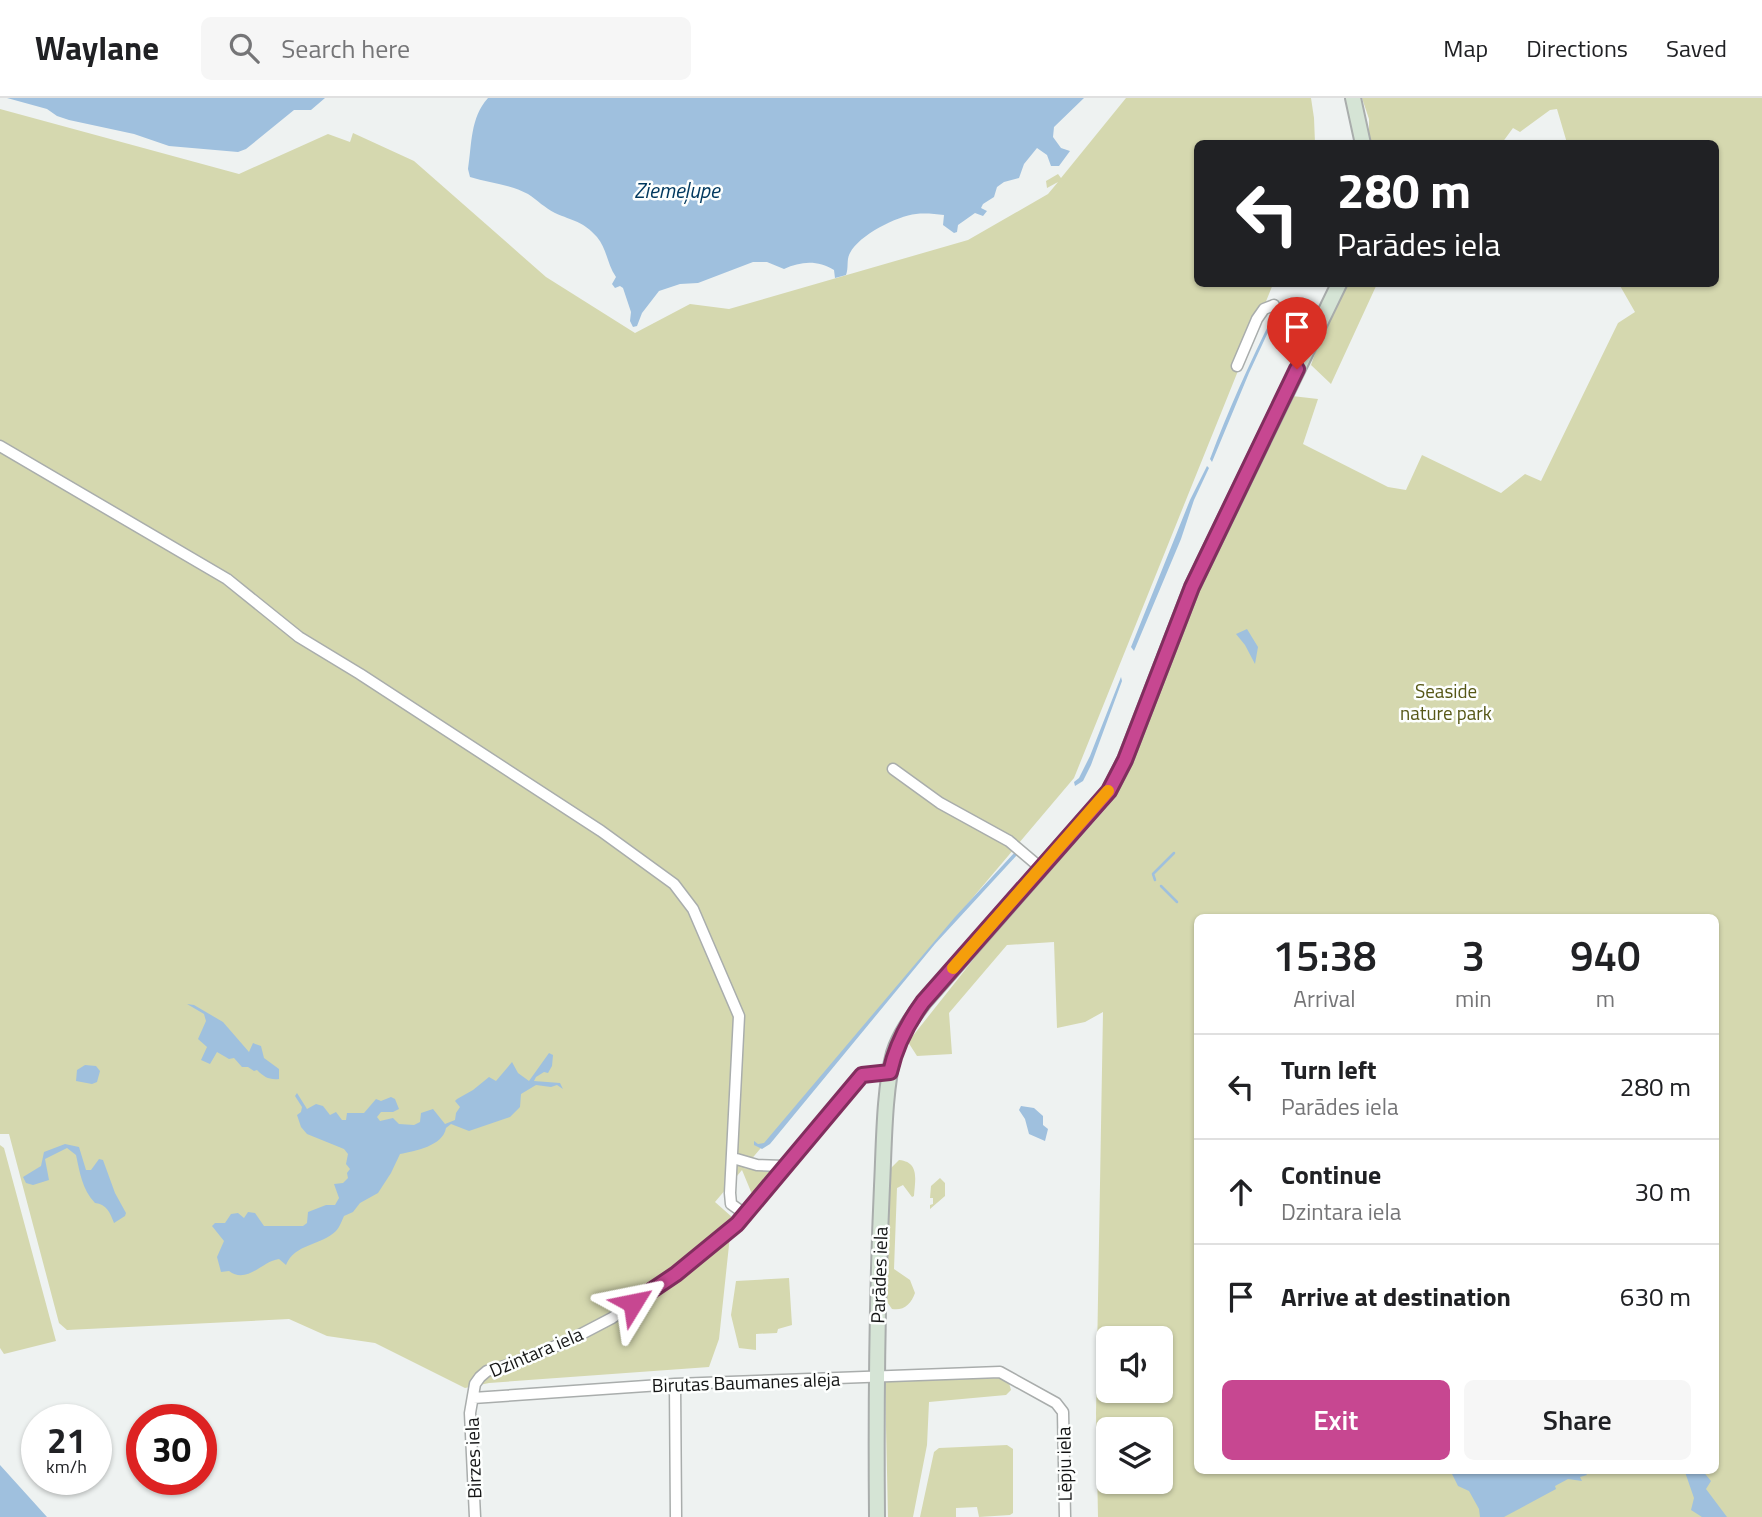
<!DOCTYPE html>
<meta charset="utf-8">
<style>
:root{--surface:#fff;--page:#f6f6f6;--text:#202124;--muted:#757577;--line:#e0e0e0;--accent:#c74791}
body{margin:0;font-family:"Titillium Web",sans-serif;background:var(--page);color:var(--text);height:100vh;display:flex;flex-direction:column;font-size:26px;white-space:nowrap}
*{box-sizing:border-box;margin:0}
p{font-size:23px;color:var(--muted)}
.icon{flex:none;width:38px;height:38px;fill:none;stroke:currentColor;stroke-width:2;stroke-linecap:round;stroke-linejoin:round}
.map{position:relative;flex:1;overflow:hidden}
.side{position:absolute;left:1194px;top:816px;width:525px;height:560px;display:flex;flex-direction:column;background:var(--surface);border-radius:10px;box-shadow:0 2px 5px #0004}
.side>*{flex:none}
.banner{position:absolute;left:1194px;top:42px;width:525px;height:147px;border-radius:10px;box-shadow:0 2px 5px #0004;background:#202124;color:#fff;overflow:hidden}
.tools{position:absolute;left:1096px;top:1228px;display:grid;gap:14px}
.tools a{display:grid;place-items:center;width:77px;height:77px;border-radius:10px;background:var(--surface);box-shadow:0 2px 5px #0004;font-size:35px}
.speed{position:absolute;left:21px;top:1306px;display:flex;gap:14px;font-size:35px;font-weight:700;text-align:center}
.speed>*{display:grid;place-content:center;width:91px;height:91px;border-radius:50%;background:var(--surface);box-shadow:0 2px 5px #0004;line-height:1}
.speed small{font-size:18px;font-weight:400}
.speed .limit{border:10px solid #d22;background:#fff;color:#111}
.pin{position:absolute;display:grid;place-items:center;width:60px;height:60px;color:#fff;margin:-72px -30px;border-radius:50% 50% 50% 0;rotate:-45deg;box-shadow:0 0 7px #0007}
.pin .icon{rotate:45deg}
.me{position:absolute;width:77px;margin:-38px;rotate:55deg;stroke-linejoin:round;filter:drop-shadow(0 0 5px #0008)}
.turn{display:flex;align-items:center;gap:24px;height:147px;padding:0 28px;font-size:32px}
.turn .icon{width:91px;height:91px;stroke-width:2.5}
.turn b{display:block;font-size:49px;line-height:60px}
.eta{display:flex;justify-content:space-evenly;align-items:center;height:119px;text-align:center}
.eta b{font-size:42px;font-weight:600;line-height:49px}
.action{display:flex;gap:14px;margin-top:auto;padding:14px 28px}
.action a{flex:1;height:80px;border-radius:10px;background:var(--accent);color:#fff;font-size:28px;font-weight:600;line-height:80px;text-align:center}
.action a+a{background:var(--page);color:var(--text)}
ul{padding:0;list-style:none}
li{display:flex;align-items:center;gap:21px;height:105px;padding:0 28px;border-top:2px solid var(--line)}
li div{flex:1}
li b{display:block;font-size:26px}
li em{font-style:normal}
header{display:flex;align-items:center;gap:42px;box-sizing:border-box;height:98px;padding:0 35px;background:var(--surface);border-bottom:2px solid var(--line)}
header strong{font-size:33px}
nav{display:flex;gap:38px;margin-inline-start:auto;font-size:24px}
.search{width:490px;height:63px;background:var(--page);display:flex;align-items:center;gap:18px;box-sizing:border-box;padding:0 24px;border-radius:10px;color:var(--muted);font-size:26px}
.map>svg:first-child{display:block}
.green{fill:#d5d8af;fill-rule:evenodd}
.water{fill:#9fc0de}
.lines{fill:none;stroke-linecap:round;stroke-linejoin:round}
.stream{stroke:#9fc0de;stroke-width:2.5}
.street-casing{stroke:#a9adac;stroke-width:13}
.secondary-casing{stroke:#a9adac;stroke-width:18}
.street{stroke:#fff;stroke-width:10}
.secondary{stroke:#d5e4d5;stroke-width:14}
.route-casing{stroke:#812e5e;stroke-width:18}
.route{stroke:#c74791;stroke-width:12}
.slow{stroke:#f59e0b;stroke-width:12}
.labels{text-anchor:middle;stroke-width:5;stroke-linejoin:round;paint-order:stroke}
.park-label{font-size:19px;fill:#565716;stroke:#fdfffe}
.street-label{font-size:19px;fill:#151616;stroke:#fdfffe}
.water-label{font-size:21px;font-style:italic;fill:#00385e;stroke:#fdfffe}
</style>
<header>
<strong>Waylane</strong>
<div class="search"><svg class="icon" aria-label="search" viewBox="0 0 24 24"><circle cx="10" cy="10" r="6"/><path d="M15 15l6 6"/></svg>Search here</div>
<nav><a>Map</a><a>Directions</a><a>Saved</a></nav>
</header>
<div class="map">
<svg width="1762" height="1419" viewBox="0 0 1762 1419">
<rect width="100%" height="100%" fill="#eef2f1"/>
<path class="green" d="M1126 0H1311L1314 20 1315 45 1197 46V186H1273L1074 680 744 1070 775 1075 754 1101 742 1072 715 1104 732 1119 719 1241 709 1269 489 1285 465 1290 375 1245 327 1238 289 1221 67 1232 59 1225 9 1036H0V11L239 76 328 36 350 44 353 35 414 63 546 179 635 235 690 206 729 211 968 142 1048 96 1058 84 1047 90 1046 83 1058 76 1061 80Z
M1362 0H1762V1419H1098L1096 1316 1103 914 1085 924 1057 930 1054 844 1007 847 949 915 952 956 917 958 908 944 988 843 1108 708 1129 672 1198 489 1292 298 1318 301 1303 346 1388 389 1406 392 1422 357 1501 395 1525 376 1541 383 1618 225 1635 214 1619 186H1715V46L1567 45 1557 11 1550 12 1520 34 1513 30 1502 45H1369V21ZM1197 819H1715V1372H1197ZM1108 1241H1160V1293H1108ZM1108 1332H1160V1384H1108Z
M1347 186H1377L1331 286 1311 267 1323 233Z
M0 1047 4 1050 56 1243 4 1256 0 1250Z
M899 1062C920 1064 915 1082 914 1098L912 1099 903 1087 897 1090 894 1171 910 1182 915 1195C911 1206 904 1213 892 1211L885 1201 890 1071Z
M940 1080 945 1085V1098L930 1111V1107L933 1106V1100H930L931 1088Z
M789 1180 792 1227 778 1231 777 1235 756 1236V1252L739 1250 731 1217 736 1183Z
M1002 1280 1009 1285 1011 1292 1006 1297 929 1304 927 1347 913 1419H888L885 1283Z
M1007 1347 1013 1351V1415L1010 1417 979 1419 977 1409 956 1410V1419H920L934 1354 939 1350Z"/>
<path class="water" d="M7 0H325L311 12H294L246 51 238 54 169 48 134 36 69 22 57 18 47 11Z
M488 0H1084L1054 29 1053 39 1061 50 1070 53 1059 68H1051L1047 57 1037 50 1024 66 1019 80 1004 84 997 89 994 99 983 106 981 110 987 113 983 118 975 115 958 127 957 134 954 135 943 127 944 117C935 116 925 115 916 116 897 118 859 137 850 155 846 162 849 169 846 177L835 180 834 172C818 162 801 163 784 171L767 164H753L698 185 680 186 659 193 642 215 637 228 633 229 630 223 631 214 623 190 620 188 615 190 612 186 616 179C607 166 607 151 597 139 583 123 573 123 555 115 545 110 537 102 528 96 510 86 489 85 470 79L468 71C472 46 470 20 488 0Z
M1275 219 1249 275 1212 364 1210 361C1228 313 1249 266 1272 220Z
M1207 368 1209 370 1194 402 1181 441 1134 553 1131 549 1190 402Z
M1247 531 1258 549 1255 566 1245 547 1236 536Z
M1121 579 1122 583 1091 667 1083 683 1075 688 1074 684 1079 680 1090 658Z
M1015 754 1017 757 935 846 770 1046 762 1051 754 1047V1043L758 1046 764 1045 955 819Z
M187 906 194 907 223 924 249 954 253 945 261 948 264 960 279 971V981C269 982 264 979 257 972L254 973 248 969H242L234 960 229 961 217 954 210 966 201 962 207 949 198 941 206 923 204 916Z
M549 955 553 957 552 968 548 975 544 974 536 979 534 983 560 985 563 991 557 987 551 989 536 987 521 996 520 1009 510 1019 469 1033 451 1026 446 1030C443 1048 415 1053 400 1056L391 1075 378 1095 360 1105 353 1114 344 1118C342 1122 340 1129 336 1133 321 1148 295 1145 286 1167L279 1161C262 1163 247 1187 229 1173L221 1174 217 1159 224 1143 212 1128 215 1125H225L231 1116 238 1115 244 1120 248 1114 255 1115 264 1128H303L307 1125 308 1114 326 1107H335L339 1100 334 1086 343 1085 348 1080 347 1075 350 1071 346 1066 348 1056 344 1051 307 1036 301 1029 297 1017 301 1014 302 1009 295 998 297 995 307 1011 316 1006 323 1008 330 1017 336 1014 342 1022H346L347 1015H364L376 1001 381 1003 391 999 395 1001 399 1011 393 1014H381L377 1019 380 1023 393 1020 399 1026 414 1027 420 1024 421 1015 433 1011 445 1026 455 1022 456 1015 460 1009 455 1003 457 1001 473 992 489 979 496 983 512 964 518 975 529 983Z
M85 967 96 968 100 973 97 984 92 986 76 983 77 972Z
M1021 1008 1034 1010 1043 1018V1027L1048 1031 1045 1043 1029 1036 1025 1021 1019 1012Z
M65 1046 79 1049 86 1072H91L99 1061 103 1062 115 1095 126 1115 125 1118 114 1125C110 1115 107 1106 95 1105 82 1091 80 1075 76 1057L67 1050 45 1061 49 1082 33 1087 26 1085 23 1079 41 1068 44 1054Z
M0 1367 47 1419H0Z
M1450 1372H1583L1587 1377 1580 1379 1582 1383 1568 1381 1555 1388 1556 1391 1504 1419H1480L1479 1411 1469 1393 1458 1388Z
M1702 1372 1711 1383 1706 1391 1727 1419H1702L1691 1412 1694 1400 1685 1374Z"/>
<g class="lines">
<path class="stream" d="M1155 782 1153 776 1174 755
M1161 788 1177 804"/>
<g class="street-casing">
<path id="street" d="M1237 268 1257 221 1264 211 1274 207
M0 348 227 481 299 539 360 576 601 733 674 786 693 811 739 918 730 1095 731 1106 745 1116
M893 671 940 705 1009 743 1042 771
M733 1060 757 1067 784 1068
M675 1286 676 1419
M473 1300 675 1286 1000 1274 1056 1305 1063 1314 1065 1419
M475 1419 470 1315 475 1286 480 1279 487 1273 512 1266 568 1243 612 1220 711 1148 737 1126 862 977 890 974"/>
</g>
<g class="secondary-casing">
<path id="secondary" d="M1353 0 1363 46
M877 1419C876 1308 877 1198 882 1088 884 1049 884 991 894 955 900 936 912 920 924 904L1109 693 1125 662 1192 489 1339 186"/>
</g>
<use href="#street" class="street"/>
<use href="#secondary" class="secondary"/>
</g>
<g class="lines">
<g class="route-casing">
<path id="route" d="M633 1205 676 1176 737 1126 862 977 890 974C896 947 907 926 923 904L1109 693 1125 662 1192 489 1297 271"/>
</g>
<use href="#route" class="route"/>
<path class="slow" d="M953 870 1108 693"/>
</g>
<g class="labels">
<g class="park-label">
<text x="1446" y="600">Seaside<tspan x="1446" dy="22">nature park</tspan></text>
</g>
<g class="street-label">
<text transform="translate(879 1177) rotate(-88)" y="7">Parādes iela</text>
<text transform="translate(536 1254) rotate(-23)" y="7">Dzintara iela</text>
<text transform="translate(746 1284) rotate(-2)" y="7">Birutas Baumanes aleja</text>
<text transform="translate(473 1360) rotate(-92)" y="7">Birzes iela</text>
<text transform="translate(1064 1366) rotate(-91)" y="7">Lēpju iela</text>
</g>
<g class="water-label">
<text x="677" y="100">Ziemeļupe</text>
</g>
</g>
</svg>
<div class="tools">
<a><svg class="icon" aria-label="sound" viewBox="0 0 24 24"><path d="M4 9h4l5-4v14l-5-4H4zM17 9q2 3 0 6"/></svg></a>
<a><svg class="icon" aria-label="layers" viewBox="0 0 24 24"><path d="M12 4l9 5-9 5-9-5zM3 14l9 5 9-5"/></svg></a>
</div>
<div class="speed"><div>21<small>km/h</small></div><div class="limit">30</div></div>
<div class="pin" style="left:1297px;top:271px;background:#d93025"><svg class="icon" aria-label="arrive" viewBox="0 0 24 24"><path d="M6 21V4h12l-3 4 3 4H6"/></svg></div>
<svg class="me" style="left:633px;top:1205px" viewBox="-20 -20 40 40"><path d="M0-17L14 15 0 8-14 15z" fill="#c74791" stroke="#fff" stroke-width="4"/></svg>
<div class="banner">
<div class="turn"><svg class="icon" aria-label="left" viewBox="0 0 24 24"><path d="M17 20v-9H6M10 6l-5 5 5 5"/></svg><div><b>280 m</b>Parādes iela</div></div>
</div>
<section class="side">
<div class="eta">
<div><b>15:38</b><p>Arrival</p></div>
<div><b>3</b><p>min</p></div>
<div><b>940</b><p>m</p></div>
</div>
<ul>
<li><svg class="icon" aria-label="left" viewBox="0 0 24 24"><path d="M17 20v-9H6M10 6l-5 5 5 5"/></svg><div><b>Turn left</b><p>Parādes iela</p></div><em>280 m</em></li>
<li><svg class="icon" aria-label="ahead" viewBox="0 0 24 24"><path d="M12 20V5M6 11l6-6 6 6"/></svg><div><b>Continue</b><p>Dzintara iela</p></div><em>30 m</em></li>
<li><svg class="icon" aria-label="arrive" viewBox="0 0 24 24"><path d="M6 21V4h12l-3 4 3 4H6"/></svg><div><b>Arrive at destination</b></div><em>630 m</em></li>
</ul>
<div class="action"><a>Exit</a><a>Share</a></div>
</section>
</div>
